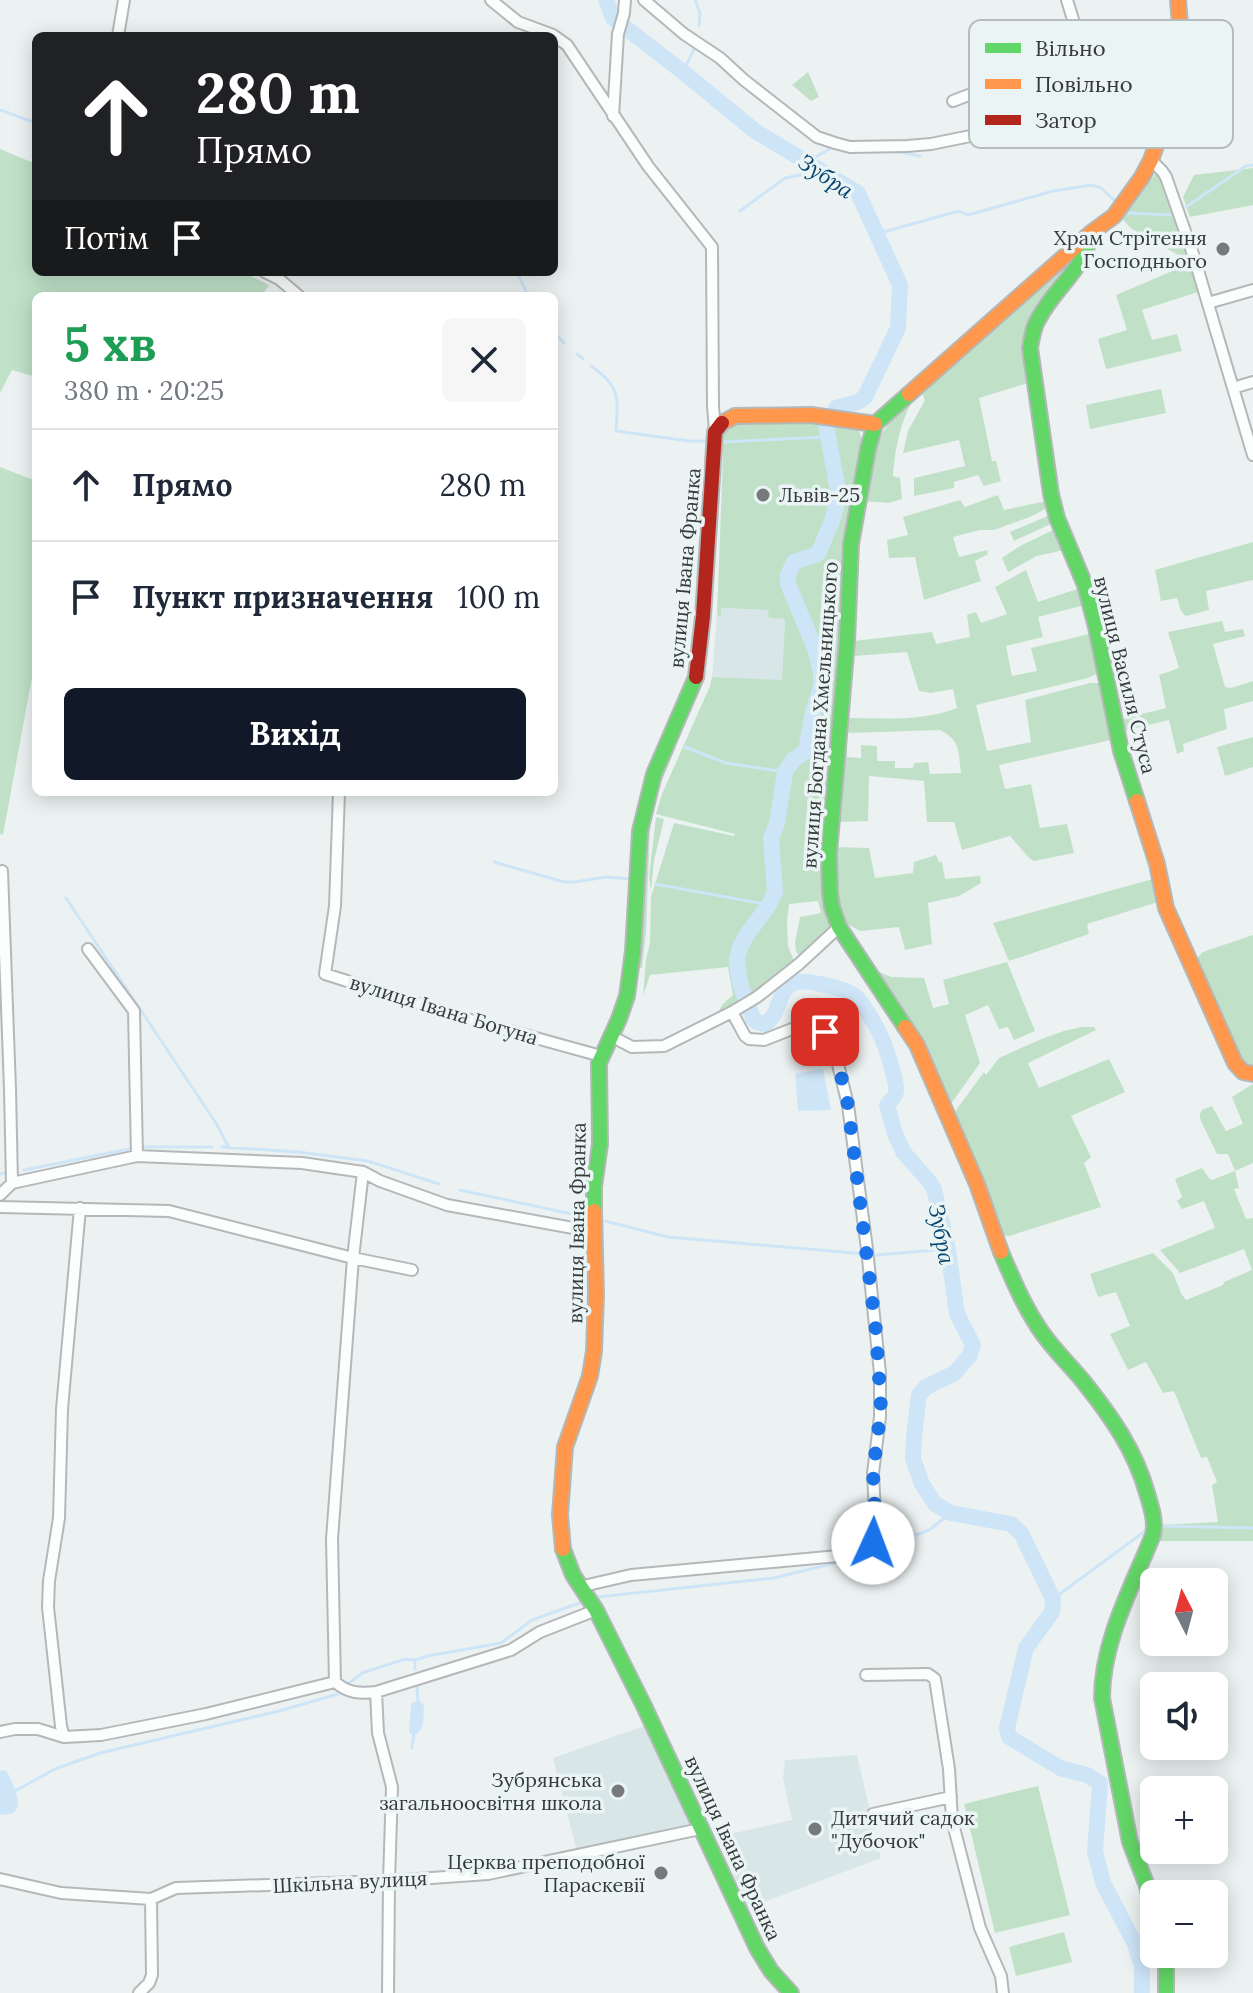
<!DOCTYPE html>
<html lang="uk">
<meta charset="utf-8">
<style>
:root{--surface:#fff;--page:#f6f6f7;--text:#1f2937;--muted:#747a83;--line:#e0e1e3;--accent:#111827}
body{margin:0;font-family:Lora,serif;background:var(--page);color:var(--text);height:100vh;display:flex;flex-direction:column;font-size:30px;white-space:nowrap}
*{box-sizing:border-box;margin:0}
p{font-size:26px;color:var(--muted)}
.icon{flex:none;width:44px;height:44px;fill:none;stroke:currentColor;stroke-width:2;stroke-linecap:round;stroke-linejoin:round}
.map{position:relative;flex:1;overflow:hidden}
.drawer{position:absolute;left:32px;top:292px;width:526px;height:504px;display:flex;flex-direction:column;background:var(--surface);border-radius:12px;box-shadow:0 4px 20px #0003}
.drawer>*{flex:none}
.hud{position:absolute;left:32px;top:32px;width:526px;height:244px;border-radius:12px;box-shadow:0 4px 20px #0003;background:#202124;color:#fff;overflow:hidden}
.needle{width:52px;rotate:354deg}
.buttons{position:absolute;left:1140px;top:1568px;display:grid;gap:16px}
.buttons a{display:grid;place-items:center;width:88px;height:88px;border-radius:12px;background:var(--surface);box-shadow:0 4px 20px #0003;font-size:40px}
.pin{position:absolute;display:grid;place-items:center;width:68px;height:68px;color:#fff;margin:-34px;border-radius:16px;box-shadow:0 4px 12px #0006}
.me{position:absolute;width:88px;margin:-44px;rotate:2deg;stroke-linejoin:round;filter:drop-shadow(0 0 6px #0008)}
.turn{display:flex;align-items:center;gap:28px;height:168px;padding:0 32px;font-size:36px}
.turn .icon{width:104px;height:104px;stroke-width:2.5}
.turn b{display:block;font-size:56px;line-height:68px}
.then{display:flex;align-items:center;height:76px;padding:0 32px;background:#0003;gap:16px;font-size:30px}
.round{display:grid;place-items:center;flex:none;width:84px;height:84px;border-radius:12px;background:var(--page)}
.headline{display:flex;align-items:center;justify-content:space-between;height:136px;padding:0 32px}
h1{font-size:48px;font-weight:700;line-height:60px;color:#1e9e55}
.cta{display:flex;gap:16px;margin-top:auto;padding:16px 32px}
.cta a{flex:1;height:92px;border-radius:12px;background:var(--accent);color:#fff;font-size:32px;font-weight:700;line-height:92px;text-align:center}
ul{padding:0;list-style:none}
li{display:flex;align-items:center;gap:24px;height:112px;padding:0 32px;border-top:2px solid var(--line)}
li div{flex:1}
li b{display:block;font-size:30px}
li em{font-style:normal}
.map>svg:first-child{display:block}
.built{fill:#d8e6e7}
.green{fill:#c0e1c8}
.water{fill:#cee5f8}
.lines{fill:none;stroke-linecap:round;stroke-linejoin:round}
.stream{stroke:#cee5f8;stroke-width:3}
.river{stroke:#cee5f8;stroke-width:16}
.street-casing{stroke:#b4b8b8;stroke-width:14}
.fast-casing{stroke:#b4b8b8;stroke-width:18}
.slow-casing{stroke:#b4b8b8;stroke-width:18}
.jam-casing{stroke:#b4b8b8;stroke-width:18}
.street{stroke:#fcfdfd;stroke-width:10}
.fast{stroke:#63d668;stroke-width:14}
.slow{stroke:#ff974d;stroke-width:14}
.jam{stroke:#b3261e;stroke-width:14}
.route{stroke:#1a73e8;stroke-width:14;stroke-dasharray:0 25.2}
.poi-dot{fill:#767a7a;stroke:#eaf4f4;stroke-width:3}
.labels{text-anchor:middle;stroke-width:7;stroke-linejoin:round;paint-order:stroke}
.poi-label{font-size:20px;fill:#363a3a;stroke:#eaf4f4;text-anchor:end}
.street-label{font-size:20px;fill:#363a3a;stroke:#eaf4f4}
.water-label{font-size:22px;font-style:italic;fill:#06436e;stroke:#eaf4f4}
.key{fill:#eaf4f4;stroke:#b4bcbc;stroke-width:2}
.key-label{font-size:22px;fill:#363a3a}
</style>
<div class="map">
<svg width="1253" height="1993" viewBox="0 0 1253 1993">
<rect width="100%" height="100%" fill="#ecf2f2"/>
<path class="built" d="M721 608 769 610V618L785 619 782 681 712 677 717 615H721Z
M644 1726 689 1824 577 1852 553 1758Z
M857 1755 881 1858 748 1908 717 1837 792 1820 783 1778 785 1760Z"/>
<path class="green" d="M808 72 819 97 811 101 792 85Z
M0 149 36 164V272H242L269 285 262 296H36V377L12 370 0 393Z
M1253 168V205L1190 217 1183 197 1194 175Z
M1155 174 1162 180 1189 255 1182 257 1132 229 1123 220 1122 218Z
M1070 260 1072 267 1023 351 1028 383 979 398 992 461H996L1001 481 984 486 978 475 954 482V488L914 496V478L965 466 959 440 903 453 908 431 925 400 921 392Z
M1189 264 1198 292 1142 310 1152 340 1177 334 1182 351 1106 369 1098 339 1127 330 1116 295Z
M1161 389 1166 413 1090 429 1086 405Z
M915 397C900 420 895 450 893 476L900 478 902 499 889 503 862 501 873 445 894 417Z
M800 420 853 427 859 431 863 442 849 529 832 922 829 930 804 956H800L796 951 795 943 800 917 821 913 818 901 789 904 787 922 788 946 795 963 744 1003 717 1014 723 1004 733 995 728 967 650 975 643 996 646 960 650 943 651 897 674 823 734 836 735 834 656 814 662 794 710 686 712 677 782 680 785 619 769 618 768 610 721 608V616L717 615 723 456 721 436 725 430 734 423Z
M0 467 36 481V655L3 835 0 834Z
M998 495 1004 510 1046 501 1047 508 1030 517 994 530H980L953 537 959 557 987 550 988 554 975 561 981 581 924 600 915 557 889 558 887 540 908 535 903 517 960 500 965 507Z
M1050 515 1053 523 1014 541 1010 532Z
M1055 529 1064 550 1037 556 1008 572 1002 558 1020 546Z
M1253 542V580L1206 591 1209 610 1186 616 1181 611 1177 598 1161 601 1155 570Z
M1026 570 1038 602 1080 588 1085 605 1038 617 1043 637 1006 646 1012 676 1037 671 1031 648 1089 634 1092 636 1099 672 1097 674 1088 678 976 705 987 751 1031 742 1025 700 1090 683H1101L1112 736 1111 740 999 765 1005 789 1031 784 1040 828 1067 824 1074 853 1034 861 1029 858 1010 836 962 850 954 822H927L924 781 869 776 868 821 838 822 842 745H847V757L861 758V745L877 746V761H895V768H913L914 763 928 762 930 774 961 773C958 751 961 741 940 730L850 733 845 730V718C883 718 921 722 957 708L953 689 931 693 919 691 907 652 854 656 852 673 849 672 854 641 932 632 936 644 970 637 967 615 976 612 981 623 1007 614 995 587Z
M1222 621 1225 632 1243 629 1245 636 1213 644 1225 687 1231 688 1253 681V701L1224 709 1227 729 1183 744 1184 751 1177 754 1169 720 1124 731 1122 719 1166 708 1159 675 1179 668 1168 632Z
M1253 737V767L1225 776 1217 747Z
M670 745 676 747 658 790 650 827 646 931 642 968 637 967 645 827Z
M656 817 664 819 654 861 651 890 649 877Z
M834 847 869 848 875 878 913 873 914 862 936 855 939 862H942L945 879 980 876 981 883 959 896 928 903 932 944 905 950 899 927 860 931 842 921 837 911Z
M1153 879 1158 902 1087 924 1089 934 1009 961 993 923Z
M1253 935V1069L1239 1061 1196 959 1203 952Z
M1007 962 1035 1031 1014 1040 1008 1027 999 1029 988 1005 965 1015 980 1063 953 1101 949 1104 875 974 877 971 891 977 924 978 933 1008 949 1004 943 980Z
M1082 1027H1094L1096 1030 1028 1063 1039 1088 1109 1059 1125 1092 1071 1116 1091 1157 1084 1163 1101 1207 1009 1236 1001 1235 955 1121 954 1113 984 1072 986 1075 999 1058 1039 1040 1064 1031Z
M1253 1084V1163L1235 1171 1239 1188 1234 1189 1246 1219 1253 1218V1541H1160V1525L1218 1522 1212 1485 1217 1482 1207 1457 1201 1458 1174 1391 1163 1393 1146 1362 1128 1370 1110 1334 1130 1326 1116 1292 1098 1297 1090 1274 1153 1253 1173 1273 1181 1293 1186 1300 1223 1285 1224 1282 1252 1270 1244 1249 1180 1273 1160 1250 1215 1228 1204 1201 1182 1209 1177 1201 1182 1197 1175 1179 1202 1168 1209 1178 1212 1180 1235 1171 1228 1154H1217L1200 1119V1114L1202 1110 1212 1106 1226 1131 1243 1124 1232 1097Z
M1038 1786 1070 1915 995 1933 964 1804Z
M1064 1932 1072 1962 1016 1976 1009 1947Z"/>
<path class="water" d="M823 1069 831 1110 798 1111 795 1074Z
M420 1701 424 1705 423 1725 418 1734H410L409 1729 411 1705 413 1702Z
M6 1770C11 1779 25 1806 13 1813 11 1814 2 1815 0 1815V1771Z"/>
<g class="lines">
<path class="stream" d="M695 0 700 13 699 26
M683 72 696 45
M0 110 36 123
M893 151 920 156
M1186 207 1246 166 1253 165
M740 211 785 178 800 175 812 159 833 147
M1128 213 1173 215
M876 234 959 211 968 215 1053 191 1092 185 1101 188 1114 200
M517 272 528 296
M554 332 564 343
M577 354 583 359
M591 366C621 387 618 397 616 431L689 441H708
M722 442 826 437
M685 747 726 763 785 772
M494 862 564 882H575L606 877 631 879
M655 884 769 905
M66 898 216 1123 229 1148
M142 1147H212
M222 1147 298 1152 368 1161 439 1184
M24 1170 129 1149
M0 1174 5 1173
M460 1190 586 1217
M605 1221 668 1237 865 1254
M877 1255 948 1249
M1162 1526 1253 1528
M858 1557 929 1530 951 1513
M598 1597 774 1578 843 1561
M1053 1599 1148 1529
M415 1660V1669
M348 1684 362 1673 405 1659 415 1660 428 1656 501 1643 532 1620 582 1602
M417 1686 418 1705
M412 1748 414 1732
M15 1791 55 1769 100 1753 279 1711 338 1694"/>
<path class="river" d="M606 0 613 18 683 72 755 131 858 193 900 285 898 328 865 397 858 402 836 408
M826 425 839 496 832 521 818 554 794 562 788 575V584L816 651 821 673V687L813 712 806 751 793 760 785 772 777 823 771 839 775 892 769 905 748 933 740 947 737 959 738 972 741 987 753 1018 757 1022 764 1024C782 1016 776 987 796 982 808 980 845 988 855 996 860 1000 863 1005 866 1010 881 1033 886 1046 893 1072 894 1078 897 1085 896 1091 896 1097 890 1100 887 1105L895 1134 904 1153 928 1180 934 1189 948 1249 957 1314 973 1345 970 1355 955 1373 926 1387 919 1395 914 1436 913 1459 922 1484 935 1504 951 1513 1011 1524 1021 1533 1053 1599 1052 1612 1026 1648 1007 1728 1009 1737 1060 1768 1087 1775 1100 1783 1095 1852 1103 1883 1135 1944 1142 1967V1993"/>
<g class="street-casing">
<path id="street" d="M491 0 518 22 553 35 567 45 648 166 712 247 713 406 715 431
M644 0 684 34 720 58 744 80 817 137 835 143 850 147 907 146 931 144 1039 122 1084 128 1078 62
M1067 0 1086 62
M118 36 124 0
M953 101 1055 62H1086L1182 50
M613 116 618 34 624 13 625 0
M1151 160 1162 171 1166 177 1194 257 1253 455
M265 272 279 279 299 296
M1208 303 1253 290
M1233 388 1253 382
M339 792 335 906 325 974 467 1019 601 1056
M2 871 10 1089 12 1183
M88 949 134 1011 137 1156
M611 1036 632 1047 664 1046 732 1012 757 997 799 964 839 927
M0 1195 12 1183 137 1156 302 1163 363 1172 380 1181 447 1205 595 1232
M0 1207 169 1211 353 1258 412 1270
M579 1587 631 1575 849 1555 871 1546 876 1533 873 1473 880 1417V1373L867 1249 848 1105 834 1048 829 1036 816 1027H806L792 1029 764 1040 749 1039 745 1036 732 1012
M866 1675 928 1674 935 1679 949 1769 952 1820 980 1928 1001 1976 1003 1993
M335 1682 332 1539 353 1258 363 1172
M376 1692 378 1733 392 1787 389 1881 388 1993
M0 1732 15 1729H38L64 1737 101 1735 206 1714 335 1682C348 1693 359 1694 376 1692L511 1650 540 1632 596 1610
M64 1737 61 1726 48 1607 49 1581 59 1518 62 1409 80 1208
M873 1814 951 1797
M0 1879 61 1893 151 1899 176 1888 389 1881 488 1874 700 1829
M139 1993 149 1983 152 1975 151 1899"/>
</g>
<g class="fast-casing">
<path id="fast" d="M1091 233C1085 269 1055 287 1039 318 1033 327 1032 337 1030 348L1051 494 1057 518 1085 585 1096 627 1121 751 1137 801
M905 1027 839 927 832 907 830 893 829 853 847 641 851 544 868 449 875 424 909 394
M594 1211V1187L600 1144 599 1063 619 1019 627 996 633 951 640 831 654 774 696 677
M1001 1252C1013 1280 1025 1309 1043 1334 1055 1351 1070 1365 1083 1381 1111 1416 1135 1450 1147 1493 1151 1507 1156 1520 1153 1535 1132 1587 1102 1641 1102 1698L1130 1842 1147 1886 1154 1916
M563 1549 573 1575 596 1610 644 1706 757 1948 771 1971 791 1993
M1163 1954 1166 1967V1993"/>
</g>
<g class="slow-casing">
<path id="slow" d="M909 394 1091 233 1114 216 1142 177 1151 160 1164 123 1182 50 1178 0
M722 423 735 416 811 415 875 424
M1137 801 1157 864 1166 908 1235 1063 1243 1072 1253 1074
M905 1027 917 1045 977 1184 1001 1252
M563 1549 560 1515 565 1447 590 1376 594 1351 596 1294 594 1211"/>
</g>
<g class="jam-casing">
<path id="jam" d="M696 677 703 616 715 432 722 423"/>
</g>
<use href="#street" class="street"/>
<use href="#fast" class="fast"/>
<use href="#slow" class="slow"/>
<use href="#jam" class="jam"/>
</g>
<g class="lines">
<path class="route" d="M825 1032 833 1042 848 1105 876 1331 881 1408 873 1473 876 1533 873 1543"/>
</g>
<g class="poi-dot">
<circle cx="1223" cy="249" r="8"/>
<circle cx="763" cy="495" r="8"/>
<circle cx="618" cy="1791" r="8"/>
<circle cx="815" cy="1829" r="8"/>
<circle cx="661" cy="1873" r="8"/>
</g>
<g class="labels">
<g class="poi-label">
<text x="1207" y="245">Храм Стрітення<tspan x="1207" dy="23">Господнього</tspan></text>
<text x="779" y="502" text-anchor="start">Львів-25</text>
<text x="602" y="1787">Зубрянська<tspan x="602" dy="23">загальноосвітня школа</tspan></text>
<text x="831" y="1825" text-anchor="start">Дитячий садок<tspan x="831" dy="23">"Дубочок"</tspan></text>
<text x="645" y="1869">Церква преподобної<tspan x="645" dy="23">Параскевії</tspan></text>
</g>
<g class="street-label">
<text transform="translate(685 568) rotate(-85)" y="7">вулиця Івана Франка</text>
<text transform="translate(1125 675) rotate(76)" y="7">вулиця Василя Стуса</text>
<text transform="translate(820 715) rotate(-86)" y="7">вулиця Богдана Хмельницького</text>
<text transform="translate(444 1010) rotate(17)" y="7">вулиця Івана Богуна</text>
<text transform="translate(577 1223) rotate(-89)" y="7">вулиця Івана Франка</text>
<text transform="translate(733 1848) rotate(65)" y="7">вулиця Івана Франка</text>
<text transform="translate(350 1882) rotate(-3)" y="7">Шкільна вулиця</text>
</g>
<g class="water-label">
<text transform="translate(826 176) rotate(34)" y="8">Зубра</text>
<text transform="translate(942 1234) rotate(79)" y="8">Зубра</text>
</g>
</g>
<rect x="969" y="20" width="264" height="128" rx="12" class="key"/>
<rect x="985" y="43" width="36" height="10" fill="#63d668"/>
<rect x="985" y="79" width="36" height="10" fill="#ff974d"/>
<rect x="985" y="115" width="36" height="10" fill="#b3261e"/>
<g class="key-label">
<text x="1035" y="56">Вільно</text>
<text x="1035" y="92">Повільно</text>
<text x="1035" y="128">Затор</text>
</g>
</svg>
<div class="buttons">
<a><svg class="needle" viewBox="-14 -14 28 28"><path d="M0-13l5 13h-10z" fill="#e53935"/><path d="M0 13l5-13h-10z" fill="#747a83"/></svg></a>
<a><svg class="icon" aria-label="sound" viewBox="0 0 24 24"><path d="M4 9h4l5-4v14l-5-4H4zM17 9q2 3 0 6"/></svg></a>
<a>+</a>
<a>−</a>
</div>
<div class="pin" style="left:825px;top:1032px;background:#d93025"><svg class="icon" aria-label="arrive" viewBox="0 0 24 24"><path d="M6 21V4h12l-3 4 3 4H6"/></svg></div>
<svg class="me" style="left:873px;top:1543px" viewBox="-20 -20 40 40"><circle r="19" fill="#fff"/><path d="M0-13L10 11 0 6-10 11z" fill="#1a73e8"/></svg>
<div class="hud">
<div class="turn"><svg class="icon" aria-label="ahead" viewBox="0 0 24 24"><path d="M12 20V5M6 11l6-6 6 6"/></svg><div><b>280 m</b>Прямо</div></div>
<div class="then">Потім<svg class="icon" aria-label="arrive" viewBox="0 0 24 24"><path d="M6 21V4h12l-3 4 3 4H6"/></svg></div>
</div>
<section class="drawer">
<div class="headline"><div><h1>5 хв</h1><p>380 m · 20:25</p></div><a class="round"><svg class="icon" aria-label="close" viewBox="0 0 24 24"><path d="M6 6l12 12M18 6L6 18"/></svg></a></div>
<ul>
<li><svg class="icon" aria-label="ahead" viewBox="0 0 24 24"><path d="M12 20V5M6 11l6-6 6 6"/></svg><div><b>Прямо</b></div><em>280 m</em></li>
<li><svg class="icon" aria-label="arrive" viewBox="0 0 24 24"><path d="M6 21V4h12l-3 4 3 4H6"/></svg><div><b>Пункт призначення</b></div><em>100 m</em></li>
</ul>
<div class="cta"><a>Вихід</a></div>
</section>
</div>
